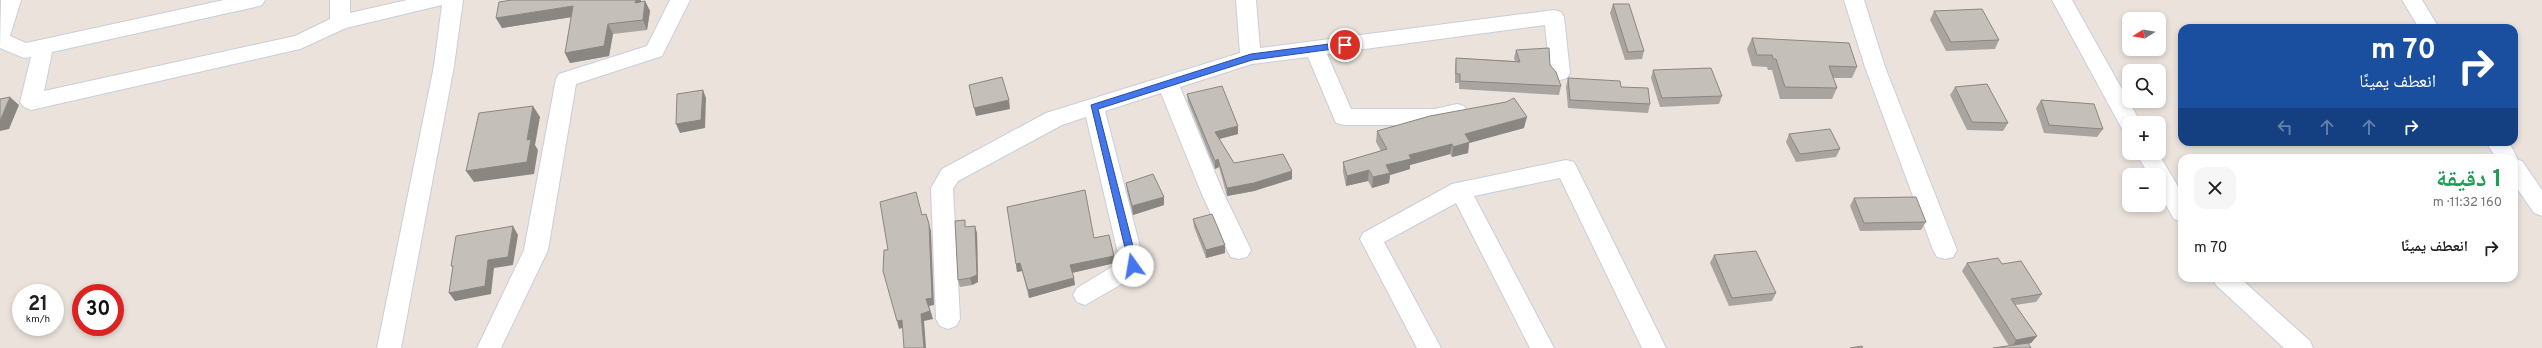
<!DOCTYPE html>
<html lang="ar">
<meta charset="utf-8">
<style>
:root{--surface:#fff;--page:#f6f6f6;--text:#202124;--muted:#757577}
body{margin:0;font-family:Overpass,"Noto Naskh Arabic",sans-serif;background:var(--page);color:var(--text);direction:rtl;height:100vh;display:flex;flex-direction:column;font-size:15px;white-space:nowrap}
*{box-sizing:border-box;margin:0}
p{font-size:13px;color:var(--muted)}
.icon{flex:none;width:22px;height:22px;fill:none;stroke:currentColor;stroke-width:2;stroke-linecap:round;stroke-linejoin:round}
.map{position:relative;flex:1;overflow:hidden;direction:ltr}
.drawer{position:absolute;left:2178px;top:154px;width:340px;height:128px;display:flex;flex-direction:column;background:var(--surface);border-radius:12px;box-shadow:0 2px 6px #0003;direction:rtl}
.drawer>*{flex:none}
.guide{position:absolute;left:2178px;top:24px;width:340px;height:122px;border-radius:12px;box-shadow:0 2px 6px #0003;direction:rtl;background:#1a4fa0;color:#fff;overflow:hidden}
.needle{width:26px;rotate:259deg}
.tools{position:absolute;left:2122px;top:12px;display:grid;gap:8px}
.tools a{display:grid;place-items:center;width:44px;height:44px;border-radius:8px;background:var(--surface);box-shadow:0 2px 6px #0003;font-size:20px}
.speed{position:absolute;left:12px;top:284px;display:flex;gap:8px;font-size:20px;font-weight:700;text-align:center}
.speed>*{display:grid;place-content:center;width:52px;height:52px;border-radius:50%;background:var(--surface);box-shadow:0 2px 6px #0003;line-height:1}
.speed small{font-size:10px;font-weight:400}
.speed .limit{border:6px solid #d22;background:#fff;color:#111}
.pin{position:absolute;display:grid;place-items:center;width:34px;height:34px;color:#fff;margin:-17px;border:2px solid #fff;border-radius:50%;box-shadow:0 1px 4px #0007}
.me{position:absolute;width:44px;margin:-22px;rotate:347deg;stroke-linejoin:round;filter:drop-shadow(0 0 3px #0008)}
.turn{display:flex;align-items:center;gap:14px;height:84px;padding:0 16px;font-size:18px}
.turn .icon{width:52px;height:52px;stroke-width:2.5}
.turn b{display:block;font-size:28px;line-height:34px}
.lanes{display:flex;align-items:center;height:38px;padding:0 16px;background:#0003;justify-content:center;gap:20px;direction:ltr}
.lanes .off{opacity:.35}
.round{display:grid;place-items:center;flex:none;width:42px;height:42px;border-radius:12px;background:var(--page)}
.summary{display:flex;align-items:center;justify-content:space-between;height:68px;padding:0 16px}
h1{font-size:24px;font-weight:700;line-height:30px;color:#1e9e55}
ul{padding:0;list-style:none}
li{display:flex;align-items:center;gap:12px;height:52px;padding:0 16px}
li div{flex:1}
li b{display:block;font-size:15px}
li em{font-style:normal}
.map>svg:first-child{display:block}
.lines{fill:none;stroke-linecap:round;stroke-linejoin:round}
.minor-casing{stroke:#c9ced9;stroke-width:2}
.minor{fill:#fff;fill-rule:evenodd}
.wall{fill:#a9a4a0}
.shaded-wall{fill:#8a8682}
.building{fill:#c5bfba;stroke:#8a8682}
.route{fill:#4476ed;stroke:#2c4d9a}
</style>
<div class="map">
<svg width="2542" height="348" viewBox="0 0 2542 348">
<rect width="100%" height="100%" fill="#eae2db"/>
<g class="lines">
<g class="minor-casing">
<path id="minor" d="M1 0H21L10 36 26 43 224 0H265L262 5 255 7 52 52 44 91 295 36 330 19V0H350V13L407 0H463L454 66 401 348H377L434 66 442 5 346 28 300 49 31 110 24 107 20 102 31 57 24 58 0 48Z
M670 0H690L662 56 576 84 548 250 501 348H477L524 250 556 79 559 74 647 46Z
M1236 0H1256L1260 48 1554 10 1561 12 1564 17 1570 73 1567 78 1560 80 1553 78 1550 73 1545 25 1327 54 1351 109H1435L1457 104 1464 106 1468 112 1464 118 1435 125H1344L1336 123 1308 57 1252 64 1180 87 1223 192 1251 250 1247 257 1239 259 1231 257 1227 250 1201 192 1161 93 1105 111 1145 266 1141 273 1085 305 1077 302 1073 295 1077 288 1120 262 1086 117 1062 125 958 181 953 189 960 319 956 326 948 329 940 326 936 319 931 188 942 169 1046 113 1240 53Z
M1844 0H1864L1885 67 1957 250 1953 257 1945 259 1937 257 1933 250 1865 67Z
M2052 0H2072L2141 123H2129V131L2122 129Z
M2402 0H2422L2439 28H2419Z
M2486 142H2509L2518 160 2522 161 2542 190V216L2534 213 2514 184V158H2496Z
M2136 153H2158L2182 193V222L2174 219 2159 193V175H2149Z
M1566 160 1574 162 1577 168 1666 348H1642L1560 178 1474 196 1554 348H1530L1456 203 1384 242 1441 348H1417L1360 239 1363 233 1452 184Z
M2212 278H2240L2310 341 2313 348H2284L2216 285Z"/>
</g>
<use href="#minor" class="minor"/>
</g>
<path class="wall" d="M645 1 650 11 647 30 613 34 609 56 570 63 565 53 571 17 502 28 496 18Z
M1613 4 1644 51 1642 59 1625 60 1610 13Z
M1934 11 1999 40 1995 49 1946 51 1930 20Z
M1752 38 1857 67 1852 78H1833L1837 88 1832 99H1780L1772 70H1768L1767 67 1752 66 1747 49Z
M1516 50 1550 65 1561 86 1559 95 1459 89V83H1455V67L1456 58 1515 61 1514 58Z
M1653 70 1722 96 1719 104 1660 107 1651 78Z
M1568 78 1621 87 1650 104 1648 113 1568 108 1566 87Z
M1955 87 2008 123 2003 131 1967 130 1950 95Z
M1187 94 1238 134 1219 139 1234 163 1292 179 1254 191 1227 196 1219 167 1215 169 1188 102Z
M2041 100 2103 129 2097 137 2044 133 2036 108Z
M1524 128 1469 143 1468 153 1452 157 1450 154 1410 165V169L1390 175 1389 183 1372 188 1368 181 1346 186 1343 172V162L1381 151 1376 142 1377 131Z
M1789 134 1840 149 1836 157 1796 162 1786 142Z
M1126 183 1164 197V205L1133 215 1127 191Z
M1854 198 1926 222 1921 230 1860 231 1850 206Z
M1193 219 1225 253 1206 258 1194 227Z
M967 227 977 233 978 282 972 285 960 287 958 280Z
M1094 238 1114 256 1115 263 1072 273 1075 285 1029 298 1022 271 1017 272 1016 264Z
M1714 255 1776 293 1772 301 1729 306 1710 263Z
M1967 263 2002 264 2042 294 2036 302 2015 305 2037 336 2031 343 2009 346 1962 271Z"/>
<path class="shaded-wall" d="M636 0H641L640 13 635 3Z
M645 1 650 11 647 30 643 20Z
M573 6 579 16 502 28 496 18Z
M608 24 613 34 609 56 570 63 565 53Z
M703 90 706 98 705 128 680 133 676 124Z
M10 97 19 105 9 129 0 131V121Z
M1009 100 1010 109 976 116 974 108Z
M533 106 540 117 535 145 538 150 534 174 474 182 466 171 527 140Z
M1527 117 1524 128 1469 143 1468 153 1452 157 1453 147 1465 134Z
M1238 126V134L1215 140V132Z
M1452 144 1450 154 1410 165V169L1390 175 1389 183 1372 188 1373 177 1386 165 1409 155Z
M1218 159 1219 167 1215 169V161Z
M1369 170 1368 181 1346 186 1347 176Z
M1292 171V179L1254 191 1227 196V188Z
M1164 197V205L1133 215 1132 206Z
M926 214 931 231 934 305 929 306 933 319 924 321 926 348H924L921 314 926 299Z
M513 226 518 235 513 265 494 268 491 294 455 301 449 293 488 260Z
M975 226 977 233 978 282 972 285 970 278Z
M1225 245V253L1206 258V250Z
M1114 256 1115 263 1071 273 1070 265Z
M1020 263 1022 271 1017 272 1016 264Z
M1074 278 1075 285 1029 298 1028 290Z
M902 320 905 327 899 329 897 321Z
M2037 336 2031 343 2011 348 2016 340Z"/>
<path class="building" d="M512 0H636L635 3 645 1 643 20 608 24 604 46 565 53 573 6 496 18 499 2Z
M1613 4H1629L1644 51 1628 52Z
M1982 9 1999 40 1951 42 1934 11Z
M1752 38 1849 43 1857 67 1829 66 1837 88 1785 87 1776 59H1773L1772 55H1757Z
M1549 48 1550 65 1556 72 1561 86 1460 81V74H1456V58L1520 62 1516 50Z
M1711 68 1722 96 1662 98 1653 70Z
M1002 77 1009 100 974 108 969 85Z
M1568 78 1620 81 1621 87 1648 88 1650 104 1570 100Z
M1987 84 2008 123 1972 122 1955 87Z
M1222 86 1238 126 1215 132 1234 163 1283 154 1292 171 1254 183 1227 188 1218 159 1215 161 1187 94Z
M703 90 701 120 676 124 677 94Z
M10 97 0 121V99Z
M1514 98 1527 117 1465 134 1470 142 1453 147 1452 144 1409 155 1411 159 1386 165 1390 173 1373 177 1369 170 1347 176 1343 162 1387 149 1377 131 1430 116 1506 102Z
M2041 100 2094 104 2103 129 2049 125Z
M533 106 527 140 531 139 527 162 466 171 479 113Z
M1830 129 1840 149 1800 154 1789 134Z
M1153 174 1164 197 1132 206 1126 183Z
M1085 190 1094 238 1109 235 1114 256 1070 265 1074 278 1028 290 1020 263 1016 264 1007 207Z
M916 192 922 215 926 214 929 224 932 298 926 299 930 311 921 314 924 348H904L902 320 897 321 883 271 884 250H888L880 202Z
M1916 197 1926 222 1864 223 1854 198Z
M1212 214 1225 245 1206 250 1193 219Z
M965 220V227L975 226 977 275 970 278 958 280 955 221Z
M513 226 508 257 488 260 485 286 449 293 453 266H451L456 236Z
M1756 251 1776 293 1732 298 1714 255Z
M1998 258 2002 264 2021 261 2042 294 2011 299 2037 336 2016 340 1967 263Z
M2028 343 2031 348H1993Z
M1862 346 1863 348H1850Z"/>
<path class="route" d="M1345 42 1349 45 1348 47 1252 60 1098 109 1138 266 1133 270 1130 269 1091 105 1251 54Z"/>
</svg>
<div class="tools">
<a><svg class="needle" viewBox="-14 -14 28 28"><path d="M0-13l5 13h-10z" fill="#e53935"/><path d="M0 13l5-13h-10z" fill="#757577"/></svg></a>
<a><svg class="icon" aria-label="search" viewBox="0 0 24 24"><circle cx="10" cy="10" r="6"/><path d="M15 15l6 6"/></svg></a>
<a>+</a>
<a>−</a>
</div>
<div class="speed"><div>21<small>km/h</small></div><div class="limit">30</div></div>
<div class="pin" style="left:1345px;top:45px;background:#d93025"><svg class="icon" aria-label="arrive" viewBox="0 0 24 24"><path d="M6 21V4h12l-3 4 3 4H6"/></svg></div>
<svg class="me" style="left:1133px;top:266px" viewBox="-20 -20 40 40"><circle r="19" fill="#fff"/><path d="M0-13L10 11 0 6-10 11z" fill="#4476ed"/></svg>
<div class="guide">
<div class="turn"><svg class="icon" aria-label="right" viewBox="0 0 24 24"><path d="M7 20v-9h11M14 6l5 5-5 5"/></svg><div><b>70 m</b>انعطف يمينًا</div></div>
<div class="lanes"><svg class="icon off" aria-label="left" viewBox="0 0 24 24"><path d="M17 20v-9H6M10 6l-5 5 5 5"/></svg><svg class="icon off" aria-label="ahead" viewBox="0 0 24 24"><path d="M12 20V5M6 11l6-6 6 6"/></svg><svg class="icon off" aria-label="ahead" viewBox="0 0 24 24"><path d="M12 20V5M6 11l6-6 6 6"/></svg><svg class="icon" aria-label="right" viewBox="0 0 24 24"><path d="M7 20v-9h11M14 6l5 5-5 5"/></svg></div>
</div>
<section class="drawer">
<div class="summary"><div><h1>1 دقيقة</h1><p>160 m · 11:32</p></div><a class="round"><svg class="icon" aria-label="close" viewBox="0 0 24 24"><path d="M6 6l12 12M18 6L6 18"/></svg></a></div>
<ul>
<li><svg class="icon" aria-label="right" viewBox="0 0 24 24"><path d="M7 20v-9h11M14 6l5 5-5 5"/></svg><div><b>انعطف يمينًا</b></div><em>70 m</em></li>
</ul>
</section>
</div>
